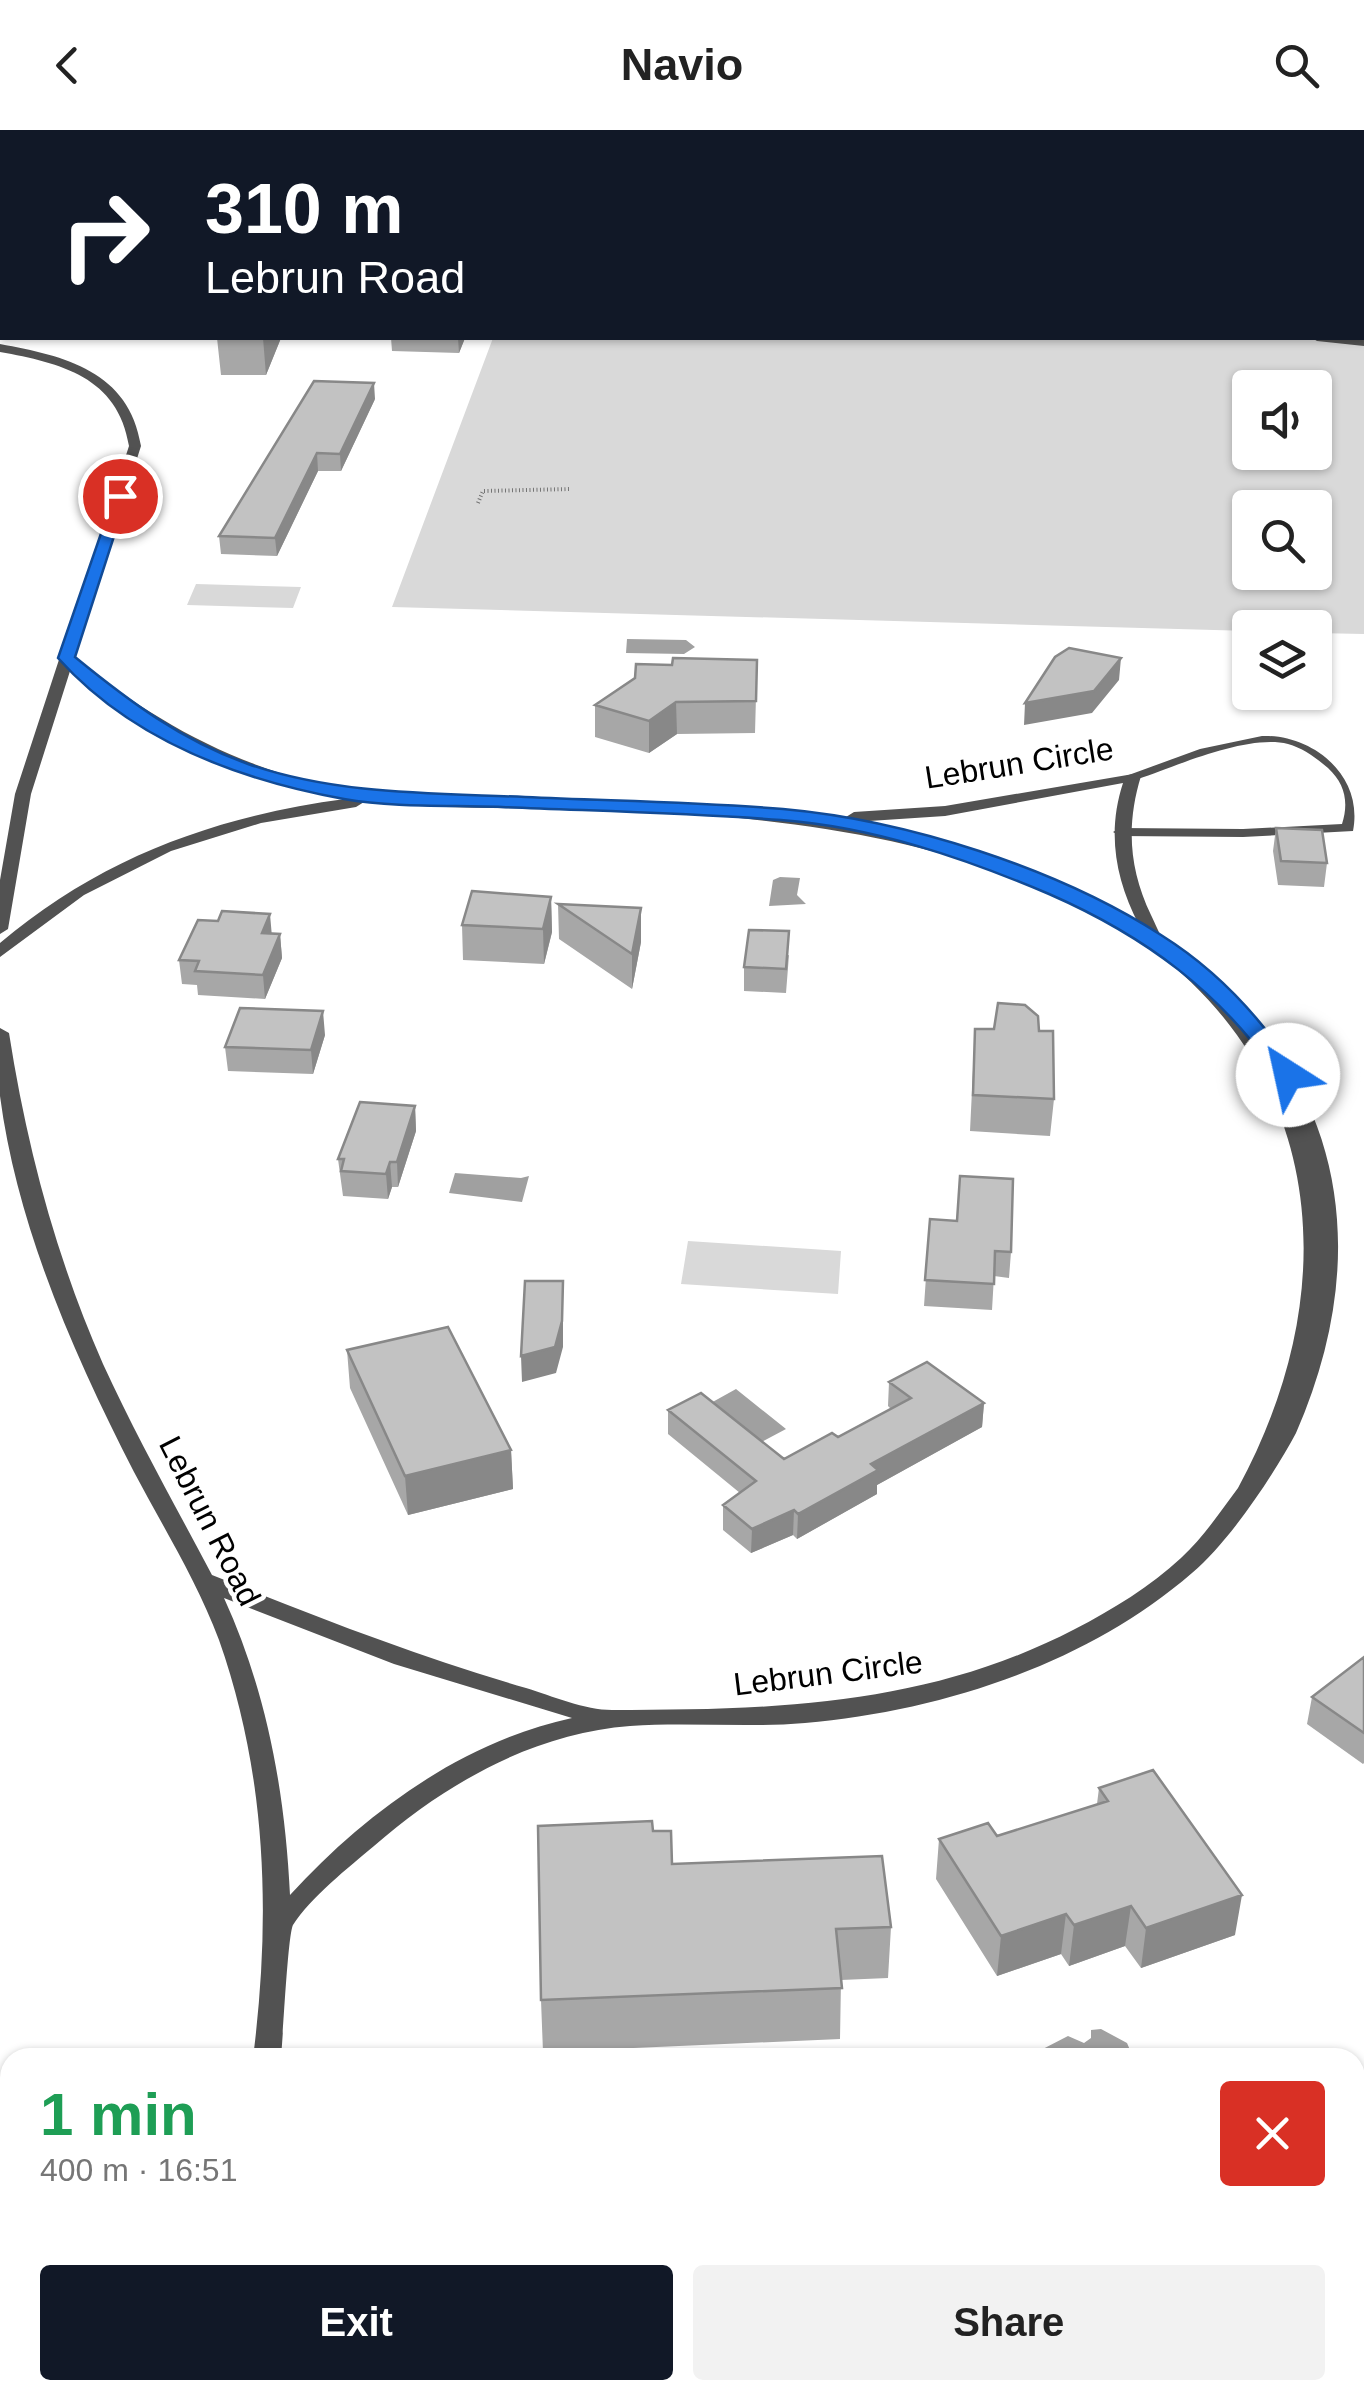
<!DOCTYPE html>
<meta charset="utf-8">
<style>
:root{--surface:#fff;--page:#f2f2f2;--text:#222;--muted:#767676;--accent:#111827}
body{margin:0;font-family:Arial,sans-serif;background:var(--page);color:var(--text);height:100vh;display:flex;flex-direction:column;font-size:38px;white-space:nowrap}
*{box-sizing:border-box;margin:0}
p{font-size:32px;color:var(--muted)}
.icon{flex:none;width:55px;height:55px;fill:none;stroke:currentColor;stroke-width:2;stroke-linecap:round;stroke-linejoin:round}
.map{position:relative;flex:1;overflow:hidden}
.drawer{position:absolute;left:0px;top:1918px;width:1365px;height:352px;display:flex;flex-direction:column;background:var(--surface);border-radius:30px 30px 0 0;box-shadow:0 2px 8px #0004}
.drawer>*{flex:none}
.top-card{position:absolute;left:0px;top:0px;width:1365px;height:210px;box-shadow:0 2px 8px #0004;background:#111827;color:#fff;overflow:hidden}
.buttons{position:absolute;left:1232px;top:240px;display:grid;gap:20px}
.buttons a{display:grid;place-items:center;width:100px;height:100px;border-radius:10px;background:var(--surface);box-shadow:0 2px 8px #0004;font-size:50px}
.pin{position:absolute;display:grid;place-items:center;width:85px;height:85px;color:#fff;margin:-42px;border:5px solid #fff;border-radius:50%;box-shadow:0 2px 10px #0007}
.me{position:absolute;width:110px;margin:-55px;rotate:325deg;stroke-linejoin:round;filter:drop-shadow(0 0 8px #0008)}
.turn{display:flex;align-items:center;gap:35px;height:210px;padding:0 40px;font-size:45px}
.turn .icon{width:130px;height:130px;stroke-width:2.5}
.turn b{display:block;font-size:70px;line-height:85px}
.round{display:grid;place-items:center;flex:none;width:105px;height:105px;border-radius:10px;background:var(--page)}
.summary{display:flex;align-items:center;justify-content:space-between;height:170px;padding:0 40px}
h1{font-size:60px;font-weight:800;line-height:75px;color:#1e9e55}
.action{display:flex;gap:20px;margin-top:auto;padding:20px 40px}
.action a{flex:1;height:115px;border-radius:10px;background:var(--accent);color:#fff;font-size:40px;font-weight:800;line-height:115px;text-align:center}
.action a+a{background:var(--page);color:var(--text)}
header{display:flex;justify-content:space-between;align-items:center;height:130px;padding:0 40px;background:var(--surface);font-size:45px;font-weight:800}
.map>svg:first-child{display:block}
.green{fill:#d9d9d9;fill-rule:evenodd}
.water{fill:#a0a0a0}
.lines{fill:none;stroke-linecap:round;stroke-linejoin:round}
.path{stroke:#747474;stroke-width:4;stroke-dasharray:1 2.5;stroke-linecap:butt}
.service{fill:#525252;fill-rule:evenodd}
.minor{fill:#525252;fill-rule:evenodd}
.tertiary{fill:#525252;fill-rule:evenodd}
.wall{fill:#a7a7a7}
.shaded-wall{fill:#888}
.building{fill:#c2c2c2;stroke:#888;stroke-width:2.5}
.route{fill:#1a73e8;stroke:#114b97;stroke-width:2.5}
.labels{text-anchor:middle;stroke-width:9;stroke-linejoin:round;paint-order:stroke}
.street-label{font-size:32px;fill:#000;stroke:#fff}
</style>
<header><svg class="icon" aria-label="back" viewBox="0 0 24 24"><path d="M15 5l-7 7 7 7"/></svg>Navio<svg class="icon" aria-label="search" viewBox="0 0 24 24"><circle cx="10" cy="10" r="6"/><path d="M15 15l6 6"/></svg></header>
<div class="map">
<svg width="1364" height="2268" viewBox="0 0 1364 2268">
<rect width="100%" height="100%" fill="#fff"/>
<path class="green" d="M1020 0H1364V504L1315 503V498H1250V501L392 477 493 208H1362V2ZM1250 258H1315V322H1250ZM1250 378H1315V442H1250Z
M196 454 301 457 293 478 187 475Z
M688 1111 841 1121 838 1164 681 1154Z"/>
<path class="water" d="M627 509 686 510 695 517 684 524 626 523Z
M780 747 800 748 797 765 806 774 769 776 773 750Z
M455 1043 521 1048 529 1046 522 1072 449 1063Z
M736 1259 786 1299 758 1314 709 1274Z
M1101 1899 1127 1913 1133 1927H1037V1922L1068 1906 1084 1913 1091 1908V1900Z"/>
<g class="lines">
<path class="path" d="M478 373 483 361 571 359"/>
<path class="service" d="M0 3 2 4V8L0 9Z
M0 167H2V173H0Z
M1312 208 1364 210V216L1317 211Z
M1262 606C1311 604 1364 644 1353 701L1243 707 1120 706 1113 702 1120 698 1243 699 1342 694C1349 672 1345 654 1328 638 1316 628 1303 618 1288 614 1247 604 1177 636 1138 649L1133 650 1126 646 1200 619Z"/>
<path class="minor" d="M0 214C65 226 129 241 141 316L74 527C160 597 254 647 365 662 475 674 587 667 698 674 825 682 955 706 1073 759 1095 769 1117 783 1139 795 1115 749 1107 702 1123 653L945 686 854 692 846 687 854 682 945 676 1139 643 1141 646C1126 695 1129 739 1151 785 1155 793 1160 806 1165 812 1182 832 1210 844 1229 863 1355 986 1364 1148 1296 1303 1273 1346 1229 1412 1192 1443 1087 1534 942 1581 805 1593 746 1598 688 1592 630 1596 534 1603 445 1654 374 1716 349 1737 310 1768 293 1795 288 1804 283 1907 281 1928H253C271 1786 267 1646 219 1510 197 1451 163 1397 134 1342 74 1225 17 1096 0 966 0 944 0 920 0 898L9 903C27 1018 56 1127 103 1234 136 1306 175 1375 212 1445 316 1487 419 1527 526 1558 552 1566 585 1580 612 1580 775 1580 927 1576 1075 1499 1112 1480 1151 1456 1181 1428 1203 1408 1220 1382 1238 1358 1364 1126 1311 877 1058 765 907 698 745 684 582 679 509 678 436 679 364 672L356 677 261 693 171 721 84 765 0 827V813C100 728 216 686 345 669 241 647 153 607 71 538L31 664 8 799 0 804V750L15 664 129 316C118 247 61 233 0 222ZM224 1468 394 1534 572 1588C462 1612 365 1683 290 1765 285 1662 267 1562 224 1468Z"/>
<path class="tertiary" d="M0 2095 10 2096V2120L0 2119Z
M1355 2198 1364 2199V2225L1355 2224Z
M178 2260H208L206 2268H176Z"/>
</g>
<path class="wall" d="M0 10 2 11V140H0Z
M217 208H281L266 245H221Z
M391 208H465L459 223 392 221Z
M375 269 341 341H318L277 426 221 424 219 406Z
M757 530 755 603 677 604 649 623 595 607V575L672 535Z
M1276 698 1327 733 1324 757 1278 755 1273 721Z
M551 767 552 802 544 834 463 830 462 795Z
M558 774 641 812 632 859 559 809Z
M272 804H280L282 828 265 869 198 865 197 855 182 854 179 830Z
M789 825 786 863 744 861V837Z
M975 899 1039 901 1054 969 1050 1006 970 1001Z
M325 905 313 944 228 941 225 917Z
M415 976 416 1001 398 1057H392L388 1069 343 1066 338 1029Z
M930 1089 1011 1122 1009 1148 994 1146 992 1180 924 1176Z
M347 1220 511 1320 513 1359 408 1385 350 1258Z
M889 1252 984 1273 982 1297 877 1355V1364L797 1409 793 1405 751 1423 723 1400V1375L740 1363 668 1304V1280L784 1329 838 1307 891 1279 888 1276Z
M1364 1527V1633L1363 1634 1307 1594 1312 1567Z
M1099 1658 1235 1805 1141 1838 1125 1816 1069 1836 1061 1824 997 1846 936 1749 939 1709 997 1706 1097 1674Z
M653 1701 672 1734 891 1797 888 1848 841 1850 840 1909 543 1922 541 1870Z"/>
<path class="shaded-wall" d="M263 208H281L266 245Z
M458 208H465L459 223Z
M374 253 375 269 341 341 340 324Z
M317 323 318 341 277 426 275 408Z
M1121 528 1119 550 1092 583 1024 595 1025 573Z
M676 572 677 604 649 623V591Z
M551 767 552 802 544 834 543 799Z
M641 778V812L632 859V824Z
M270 784 272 807 262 803Z
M280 804 282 828 265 869 263 845Z
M323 881 325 905 313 944 311 920Z
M415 976 416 1001 398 1057 397 1032Z
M390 1032 392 1057 388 1069 386 1044Z
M563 1151V1217L556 1243 522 1252 521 1226Z
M984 1273 982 1297 877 1355V1364L797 1409 798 1384 871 1334Z
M511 1320 513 1359 408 1385 405 1346Z
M794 1380 793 1405 751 1423 752 1399Z
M1242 1765 1235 1805 1141 1838 1146 1798Z
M1131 1776 1125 1816 1069 1836 1074 1795Z
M1066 1784 1061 1824 997 1846 1001 1806Z"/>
<path class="building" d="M200 0H241L240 2H198Z
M354 0H544V2H353Z
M0 10 2 11V102H0Z
M314 251 374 253 340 324 317 323 275 408 219 406Z
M1069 518 1121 528 1094 561 1025 573 1055 527Z
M673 528 757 530 756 571 676 572 649 591 595 575 635 548 636 534 672 535Z
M1276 698 1322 700 1327 733 1281 731Z
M472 761 551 767 543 799 462 795Z
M558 774 641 778 632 824Z
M222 781 270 784 262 803 280 804 263 845 195 841 199 831 179 830 198 790 218 791Z
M749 800 789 801 786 839 744 837Z
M998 873 1025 875 1038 886 1039 901H1053L1054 969 973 965 975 899H994Z
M240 878 323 881 311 920 225 917Z
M360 972 415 976 397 1032H390L386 1044 341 1041 344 1029H338Z
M960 1046 1013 1049 1011 1122 995 1121 994 1154 925 1150 930 1089 957 1091Z
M525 1151H563L562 1191 555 1217 521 1226Z
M448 1197 511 1320 405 1346 347 1220Z
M927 1232 984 1273 871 1334 878 1340 798 1384 794 1380 752 1399 723 1375 756 1351 668 1280 701 1263 784 1329 832 1303 838 1307 911 1268 889 1252Z
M1364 1527V1603L1312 1567Z
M1153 1640 1242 1765 1146 1798 1131 1776 1074 1795 1066 1784 1001 1806 939 1709 988 1693 997 1706 1108 1671 1099 1658Z
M652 1691 653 1701H671L672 1734 882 1726 891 1797 836 1799 842 1858 541 1870 538 1696Z"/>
<path class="route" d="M115 363 127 366 75 527C130 572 181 610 248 634 337 665 432 663 525 667 611 671 697 672 783 679 906 690 1057 738 1161 805 1217 840 1263 890 1298 945L1295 949H1280C1221 862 1145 806 1049 764 964 728 874 697 781 690 689 683 595 681 502 677 451 675 395 678 344 669 240 650 131 610 58 528Z"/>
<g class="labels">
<g class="street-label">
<text transform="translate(1019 633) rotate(-9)" y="11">Lebrun Circle</text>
<text transform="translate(210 1391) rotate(63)" y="11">Lebrun Road</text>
<text transform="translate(828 1543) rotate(-7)" y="11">Lebrun Circle</text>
</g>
</g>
</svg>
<div class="buttons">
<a><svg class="icon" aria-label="sound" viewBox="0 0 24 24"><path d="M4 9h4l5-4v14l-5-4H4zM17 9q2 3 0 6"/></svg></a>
<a><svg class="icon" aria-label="search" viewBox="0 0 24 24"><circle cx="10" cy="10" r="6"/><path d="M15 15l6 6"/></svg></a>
<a><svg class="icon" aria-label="layers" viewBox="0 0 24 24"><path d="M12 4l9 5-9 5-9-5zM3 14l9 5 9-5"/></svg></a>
</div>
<div class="pin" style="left:120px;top:366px;background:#d93025"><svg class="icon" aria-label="arrive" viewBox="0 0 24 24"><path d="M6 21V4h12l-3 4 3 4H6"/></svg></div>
<svg class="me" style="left:1288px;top:945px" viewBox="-20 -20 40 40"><circle r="19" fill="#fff"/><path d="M0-13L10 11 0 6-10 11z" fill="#1a73e8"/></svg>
<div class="top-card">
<div class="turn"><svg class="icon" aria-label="right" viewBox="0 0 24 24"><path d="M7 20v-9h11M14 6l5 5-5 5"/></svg><div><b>310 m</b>Lebrun Road</div></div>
</div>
<section class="drawer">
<div class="summary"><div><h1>1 min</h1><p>400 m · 16:51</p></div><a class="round" style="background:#d93025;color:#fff"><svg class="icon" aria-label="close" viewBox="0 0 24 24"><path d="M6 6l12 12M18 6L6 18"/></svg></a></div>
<div class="action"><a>Exit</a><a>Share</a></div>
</section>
</div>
